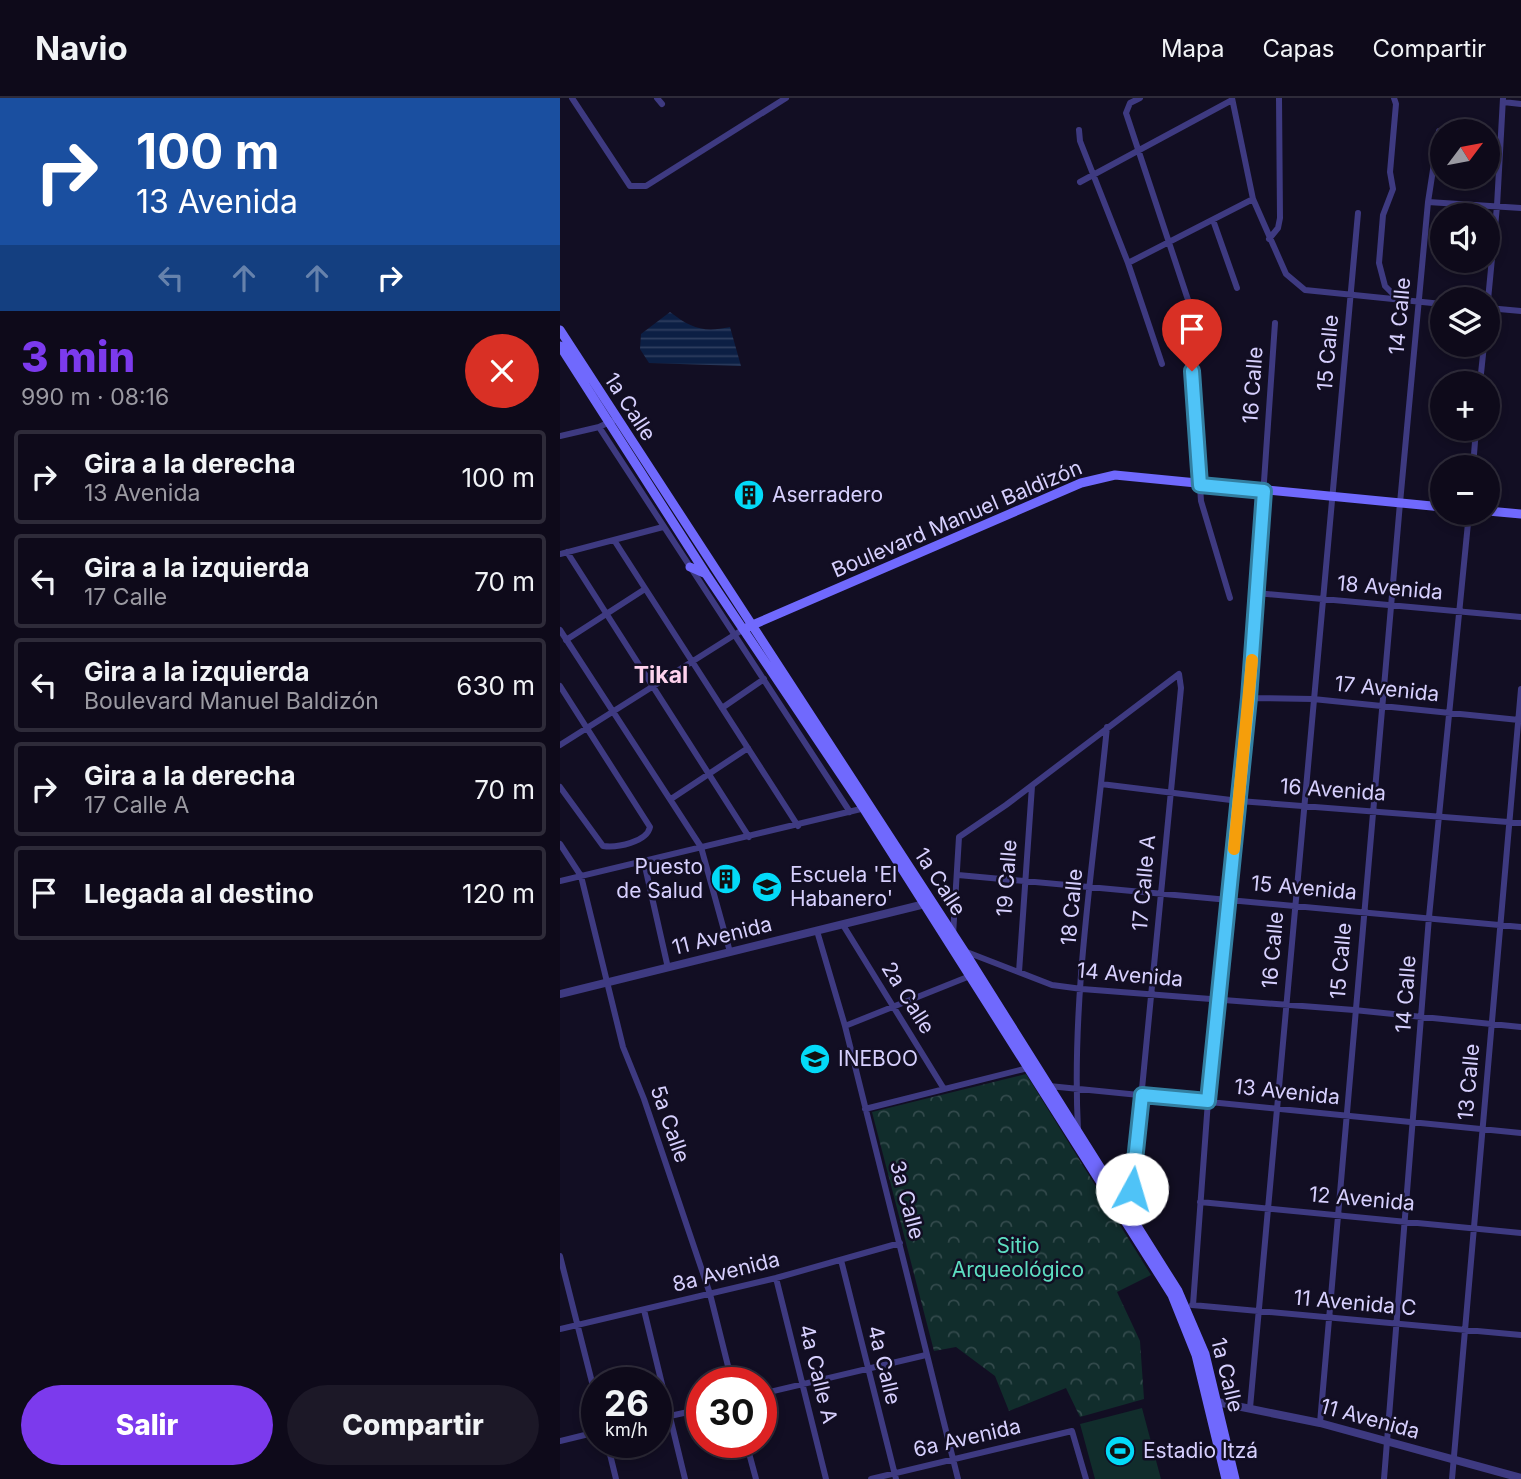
<!DOCTYPE html>
<html lang="es">
<meta charset="utf-8">
<style>
:root{--surface:#0e0a1a;--page:#1c1827;--text:#f1f3f6;--muted:#9b9aa2;--line:#2e2b39;--accent:#7c3aed}
body{margin:0;font-family:Inter,sans-serif;background:var(--page);color:var(--text);height:100vh;display:flex;flex-direction:column;font-size:26px;white-space:nowrap}
*{box-sizing:border-box;margin:0}
p{font-size:23px;color:var(--muted)}
.icon{flex:none;width:38px;height:38px;fill:none;stroke:currentColor;stroke-width:2;stroke-linecap:round;stroke-linejoin:round}
.map{position:relative;flex:1;overflow:hidden}
.side{display:flex;flex-direction:column;background:var(--surface);width:560px}
.side>*{flex:none}
.banner{background:#1a4fa0;color:#fff;overflow:hidden}
.needle{width:46px;rotate:58deg}
.fabs{position:absolute;left:870px;top:21px;display:grid;gap:14px}
.fabs a{display:grid;place-items:center;width:70px;height:70px;border-radius:50%;background:var(--surface);box-shadow:0 4px 10px #0003,0 0 0 2px var(--line);font-size:35px}
.speed{position:absolute;left:21px;top:1269px;display:flex;gap:14px;font-size:35px;font-weight:700;text-align:center}
.speed>*{display:grid;place-content:center;width:91px;height:91px;border-radius:50%;background:var(--surface);box-shadow:0 4px 10px #0003,0 0 0 2px var(--line);line-height:1}
.speed small{font-size:18px;font-weight:400}
.speed .limit{border:10px solid #d22;background:#fff;color:#111}
.pin{position:absolute;display:grid;place-items:center;width:60px;height:60px;color:#fff;margin:-72px -30px;border-radius:50% 50% 50% 0;rotate:-45deg;box-shadow:0 0 7px #0007}
.pin .icon{rotate:45deg}
.me{position:absolute;width:77px;margin:-38px;rotate:6deg;stroke-linejoin:round;filter:drop-shadow(0 0 5px #0008)}
.turn{display:flex;align-items:center;gap:24px;height:147px;padding:0 21px;font-size:32px}
.turn .icon{width:91px;height:91px;stroke-width:2.5}
.turn b{display:block;font-size:49px;line-height:60px}
.lanes{display:flex;align-items:center;height:66px;padding:0 21px;background:#0003;justify-content:center;gap:35px;direction:ltr}
.lanes .off{opacity:.35}
.round{display:grid;place-items:center;flex:none;width:74px;height:74px;border-radius:37px;background:var(--page)}
.summary{display:flex;align-items:center;justify-content:space-between;height:119px;padding:0 21px}
h1{font-size:42px;font-weight:800;line-height:52px;color:var(--accent)}
.action{display:flex;gap:14px;margin-top:auto;padding:14px 21px}
.action a{flex:1;height:80px;border-radius:42px;background:var(--accent);color:#fff;font-size:28px;font-weight:800;line-height:80px;text-align:center}
.action a+a{background:var(--page);color:var(--text)}
ul{padding:0;list-style:none}
li{display:flex;align-items:center;gap:21px;height:94px;margin:0 14px 10px;padding:0 7px;border:4px solid var(--line);border-radius:7px}
li div{flex:1}
li b{display:block;font-size:26px}
li em{font-style:normal}
header{display:flex;align-items:center;gap:42px;box-sizing:border-box;height:98px;padding:0 35px;background:var(--surface);border-bottom:2px solid var(--line)}
header strong{font-size:33px}
nav{display:flex;gap:38px;margin-inline-start:auto;font-size:24px}
main{display:flex;flex:1;min-height:0}
.map>svg:first-child{display:block}
.green{fill:#112d2c}
.forest{fill:url(#forest-crowns)}
.water{fill:url(#water-rules)}
.lines{fill:none;stroke-linecap:round;stroke-linejoin:round}
.minor{stroke:#3e3a81;stroke-width:6}
.tertiary{stroke:#3e3a81;stroke-width:8}
.secondary{stroke:#7069fd;stroke-width:9}
.route-casing{stroke:#337fa1;stroke-width:18}
.route{stroke:#4fc3f7;stroke-width:12}
.slow{stroke:#f59e0b;stroke-width:12}
.labels{text-anchor:middle;stroke-width:5;stroke-linejoin:round;paint-order:stroke}
.street-label{font-size:21px;fill:#d7d0fe;stroke:#120e23}
.poi-label{font-size:21px;fill:#d7d0fe;stroke:#120e23;text-anchor:start}
.park-label{font-size:21px;fill:#5ddec1;stroke:#120e23}
.neighbourhood-label{font-size:23px;font-weight:bold;fill:#fed2ed;stroke:#120e23}
</style>
<header>
<strong>Navio</strong>
<nav><a>Mapa</a><a>Capas</a><a>Compartir</a></nav>
</header>
<main>
<section class="side">
<div class="banner">
<div class="turn"><svg class="icon" aria-label="right" viewBox="0 0 24 24"><path d="M7 20v-9h11M14 6l5 5-5 5"/></svg><div><b>100 m</b>13 Avenida</div></div>
<div class="lanes"><svg class="icon off" aria-label="left" viewBox="0 0 24 24"><path d="M17 20v-9H6M10 6l-5 5 5 5"/></svg><svg class="icon off" aria-label="ahead" viewBox="0 0 24 24"><path d="M12 20V5M6 11l6-6 6 6"/></svg><svg class="icon off" aria-label="ahead" viewBox="0 0 24 24"><path d="M12 20V5M6 11l6-6 6 6"/></svg><svg class="icon" aria-label="right" viewBox="0 0 24 24"><path d="M7 20v-9h11M14 6l5 5-5 5"/></svg></div>
</div>
<div class="summary"><div><h1>3 min</h1><p>990 m · 08:16</p></div><a class="round" style="background:#d93025;color:#fff"><svg class="icon" aria-label="close" viewBox="0 0 24 24"><path d="M6 6l12 12M18 6L6 18"/></svg></a></div>
<ul>
<li><svg class="icon" aria-label="right" viewBox="0 0 24 24"><path d="M7 20v-9h11M14 6l5 5-5 5"/></svg><div><b>Gira a la derecha</b><p>13 Avenida</p></div><em>100 m</em></li>
<li><svg class="icon" aria-label="left" viewBox="0 0 24 24"><path d="M17 20v-9H6M10 6l-5 5 5 5"/></svg><div><b>Gira a la izquierda</b><p>17 Calle</p></div><em>70 m</em></li>
<li><svg class="icon" aria-label="left" viewBox="0 0 24 24"><path d="M17 20v-9H6M10 6l-5 5 5 5"/></svg><div><b>Gira a la izquierda</b><p>Boulevard Manuel Baldizón</p></div><em>630 m</em></li>
<li><svg class="icon" aria-label="right" viewBox="0 0 24 24"><path d="M7 20v-9h11M14 6l5 5-5 5"/></svg><div><b>Gira a la derecha</b><p>17 Calle A</p></div><em>70 m</em></li>
<li><svg class="icon" aria-label="arrive" viewBox="0 0 24 24"><path d="M6 21V4h12l-3 4 3 4H6"/></svg><div><b>Llegada al destino</b></div><em>120 m</em></li>
</ul>
<div class="action"><a>Salir</a><a>Compartir</a></div>
</section>
<div class="map">
<svg width="961" height="1381" viewBox="0 0 961 1381">
<defs>
<pattern id="forest-crowns" width="20" height="18" patternUnits="userSpaceOnUse" patternTransform="scale(1.75)"><rect width="20" height="18" fill="#112d2c"/><path d="M2 6a3 3 0 1 1 6 0M12 15a3 3 0 1 1 6 0" fill="none" stroke="#334a4c"/></pattern>
<pattern id="water-rules" width="6" height="5" patternUnits="userSpaceOnUse" patternTransform="scale(1.75)"><rect width="6" height="5" fill="#0c1f44"/><path d="M0 2.5h6" fill="none" stroke="#2f3e60"/></pattern>
</defs>
<rect width="100%" height="100%" fill="#120e23"/>
<path class="green" d="M582 1310 601 1381H535L520 1326Z"/>
<path class="forest" d="M466 976 591 1177 557 1194 580 1243 584 1301 520 1319 506 1290 449 1313 435 1278 396 1249 374 1253 312 1014Z"/>
<path class="water" d="M110 214C131 230 143 235 170 229L181 268 89 265 80 251 81 236Z"/>
<g class="lines">
<path class="minor" d="M12 0 70 88H86L226 0
M97 0 102 6
M580 0 570 5 566 15 641 241
M672 0 693 101 726 176 745 192 882 206
M834 0 836 6 830 74 833 91 823 117 819 165 825 188 838 201
M943 4 961 6
M519 32 520 43 568 165 602 266
M520 84 672 2
M868 104 961 110
M653 122 677 190
M709 141 718 130 720 120 719 0
M568 165 693 101
M928 202 937 108 943 0
M928 210 961 213
M632 273 641 403 670 500
M920 285 924 247
M39 329 290 714
M0 338 39 329 56 321
M913 369 916 331
M54 442 238 728
M7 454 189 739
M0 456 103 429
M696 495 961 519
M0 532 141 749 170 854
M6 542 85 491
M0 588 90 729C87 744 57 750 43 748L0 689
M689 600 753 601 959 622
M162 610 204 581
M0 647 179 534
M541 686 679 703 961 725
M111 701 188 650
M0 746 21 778 63 949 84 1001 150 1196 172 1284
M84 764 108 870
M398 777 961 829
M0 783 305 710
M283 827 384 991
M257 833 285 928 398 1381
M393 837 399 739 446 707 619 576 621 590 570 1114
M404 853 492 887 522 891 794 912 961 929
M459 874 472 688
M285 928 410 878
M489 988 961 1035
M305 1011 468 970
M518 1032C511 899 534 762 547 629
M640 1104 961 1135
M0 1158 37 1304
M281 1162 336 1381
M216 1180 266 1381
M632 1207 961 1237
M633 1207 648 1003 689 600 715 225
M84 1212 125 1381
M0 1231 216 1180 340 1145
M201 1296 366 1257
M690 1310 798 115
M96 1321 142 1311
M760 1325 840 405 868 104 879 33
M0 1343 37 1334
M47 1344 56 1381
M186 1344 196 1381
M311 1381 512 1333 526 1381
M824 1381 869 819 909 415
M892 1381 961 591"/>
<path class="tertiary" d="M0 896 369 805
M652 1303 760 1325 961 1380"/>
<path class="secondary" d="M0 232 404 853 618 1193 645 1256 675 1381
M0 248 146 476 304 711 612 1197 636 1257 666 1381
M928 413 961 416
M130 469 146 476
M188 529 521 385 555 377 882 409"/>
</g>
<g class="lines">
<g class="route-casing">
<path id="route" d="M572 1091 582 997 648 1003 689 600 704 393 640 387 632 273"/>
</g>
<use href="#route" class="route"/>
<path class="slow" d="M674 751 692 562"/>
</g>
<defs>
<g id="building-disc" transform="scale(1.575)"><circle r="9.5" fill="#03daf8" stroke="#120e23"/><path d="M-4-6H4V6H1V3H-1V6H-4ZM-2.5-4.3h1.7v1.8h-1.7ZM.8-4.3h1.7v1.8H.8ZM-2.5-1h1.7V.8h-1.7ZM.8-1h1.7V.8H.8Z" fill="#111"/></g>
<g id="school-disc" transform="scale(1.575)"><circle r="9.5" fill="#03daf8" stroke="#120e23"/><path d="M0-5L7-2L0 1L-7-2ZM-4 1L0 2.5L4 1V4Q0 6-4 4Z" fill="#111"/></g>
<g id="stadium-disc" transform="scale(1.575)"><circle r="9.5" fill="#03daf8" stroke="#120e23"/><path d="M0-5a6.5 5 0 1 0 0 10a6.5 5 0 1 0 0-10ZM-3.5-1.8h7v3.6h-7Z" fill="#111"/></g>
</defs>
<g fill-rule="evenodd">
<use href="#building-disc" x="189" y="397"/>
<use href="#building-disc" x="166" y="781"/>
<use href="#school-disc" x="207" y="789"/>
<use href="#school-disc" x="255" y="961"/>
<use href="#stadium-disc" x="560" y="1353"/>
</g>
<g class="labels">
<g class="street-label">
<text transform="translate(840 218) rotate(-85)" y="7">14 Calle</text>
<text transform="translate(768 255) rotate(-85)" y="7">15 Calle</text>
<text transform="translate(693 287) rotate(-86)" y="7">16 Calle</text>
<text transform="translate(70 309) rotate(57)" y="7">1a Calle</text>
<text transform="translate(397 421) rotate(-23)" y="7">Boulevard Manuel Baldizón</text>
<text transform="translate(830 490) rotate(5)" y="7">18 Avenida</text>
<text transform="translate(827 591) rotate(6)" y="7">17 Avenida</text>
<text transform="translate(773 692) rotate(4)" y="7">16 Avenida</text>
<text transform="translate(447 780) rotate(-86)" y="7">19 Calle</text>
<text transform="translate(380 784) rotate(57)" y="7">1a Calle</text>
<text transform="translate(584 785) rotate(-85)" y="7">17 Calle A</text>
<text transform="translate(744 790) rotate(5)" y="7">15 Avenida</text>
<text transform="translate(512 809) rotate(-85)" y="7">18 Calle</text>
<text transform="translate(162 838) rotate(-14)" y="7">11 Avenida</text>
<text transform="translate(713 852) rotate(-85)" y="7">16 Calle</text>
<text transform="translate(781 863) rotate(-85)" y="7">15 Calle</text>
<text transform="translate(570 877) rotate(5)" y="7">14 Avenida</text>
<text transform="translate(846 896) rotate(-86)" y="7">14 Calle</text>
<text transform="translate(348 900) rotate(58)" y="7">2a Calle</text>
<text transform="translate(909 984) rotate(-85)" y="7">13 Calle</text>
<text transform="translate(727 994) rotate(6)" y="7">13 Avenida</text>
<text transform="translate(110 1026) rotate(71)" y="7">5a Calle</text>
<text transform="translate(802 1101) rotate(5)" y="7">12 Avenida</text>
<text transform="translate(347 1102) rotate(75)" y="7">3a Calle</text>
<text transform="translate(166 1174) rotate(-14)" y="7">8a Avenida</text>
<text transform="translate(795 1205) rotate(5)" y="7">11 Avenida C</text>
<text transform="translate(324 1267) rotate(76)" y="7">4a Calle</text>
<text transform="translate(258 1276) rotate(76)" y="7">4a Calle A</text>
<text transform="translate(667 1277) rotate(76)" y="7">1a Calle</text>
<text transform="translate(810 1321) rotate(15)" y="7">11 Avenida</text>
<text transform="translate(407 1340) rotate(-13)" y="7">6a Avenida</text>
</g>
<g class="poi-label">
<text x="212" y="404">Aserradero</text>
<text x="143" y="776" text-anchor="end">Puesto<tspan x="143" dy="24">de Salud</tspan></text>
<text x="230" y="784">Escuela 'El<tspan x="230" dy="24">Habanero'</tspan></text>
<text x="278" y="968">INEBOO</text>
<text x="583" y="1360">Estadio Itzá</text>
</g>
<g class="park-label">
<text x="458" y="1155">Sitio<tspan x="458" dy="24">Arqueológico</tspan></text>
</g>
<g class="neighbourhood-label">
<text x="101" y="585">Tikal</text>
</g>
</g>
</svg>
<div class="fabs">
<a><svg class="needle" viewBox="-14 -14 28 28"><path d="M0-13l5 13h-10z" fill="#e53935"/><path d="M0 13l5-13h-10z" fill="#9b9aa2"/></svg></a>
<a><svg class="icon" aria-label="sound" viewBox="0 0 24 24"><path d="M4 9h4l5-4v14l-5-4H4zM17 9q2 3 0 6"/></svg></a>
<a><svg class="icon" aria-label="layers" viewBox="0 0 24 24"><path d="M12 4l9 5-9 5-9-5zM3 14l9 5 9-5"/></svg></a>
<a>+</a>
<a>−</a>
</div>
<div class="speed"><div>26<small>km/h</small></div><div class="limit">30</div></div>
<div class="pin" style="left:632px;top:273px;background:#d93025"><svg class="icon" aria-label="arrive" viewBox="0 0 24 24"><path d="M6 21V4h12l-3 4 3 4H6"/></svg></div>
<svg class="me" style="left:572px;top:1091px" viewBox="-20 -20 40 40"><circle r="19" fill="#fff"/><path d="M0-13L10 11 0 6-10 11z" fill="#4fc3f7"/></svg>
</div>
</main>
